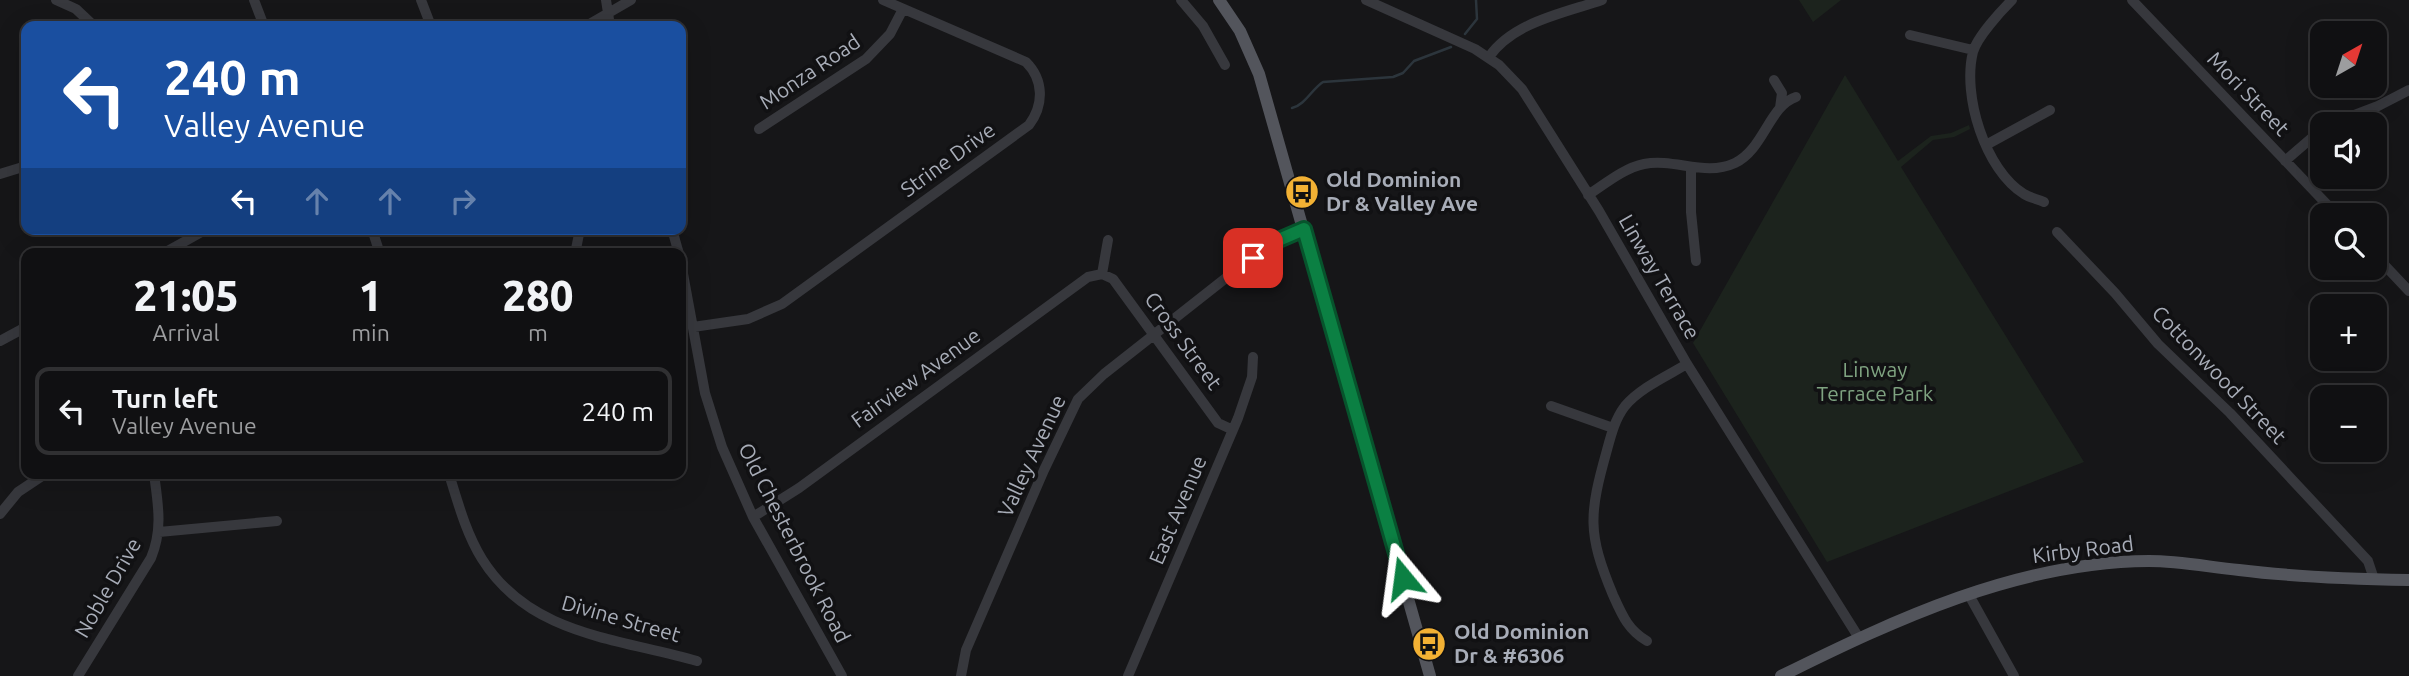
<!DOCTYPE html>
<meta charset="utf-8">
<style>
:root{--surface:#101012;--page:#1e1e20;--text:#f1f3f6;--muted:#9c9d9f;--line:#303032}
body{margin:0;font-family:Ubuntu,sans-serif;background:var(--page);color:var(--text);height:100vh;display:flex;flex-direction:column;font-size:26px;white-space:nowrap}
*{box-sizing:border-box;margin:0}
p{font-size:23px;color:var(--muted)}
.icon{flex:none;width:38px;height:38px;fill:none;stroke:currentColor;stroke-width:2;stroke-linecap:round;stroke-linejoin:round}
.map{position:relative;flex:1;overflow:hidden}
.sheet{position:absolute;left:21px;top:248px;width:665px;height:231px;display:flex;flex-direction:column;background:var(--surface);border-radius:14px;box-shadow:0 7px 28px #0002,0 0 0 2px var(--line)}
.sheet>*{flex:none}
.hud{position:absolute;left:21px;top:21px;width:665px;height:214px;border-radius:14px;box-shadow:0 7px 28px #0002,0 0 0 2px var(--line);background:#1a4fa0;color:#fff;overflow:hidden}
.needle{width:46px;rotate:39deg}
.fabs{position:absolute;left:2310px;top:21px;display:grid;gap:14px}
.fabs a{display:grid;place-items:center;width:77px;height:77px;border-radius:14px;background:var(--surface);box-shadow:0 7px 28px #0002,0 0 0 2px var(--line);font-size:35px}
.pin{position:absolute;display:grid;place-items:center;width:60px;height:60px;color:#fff;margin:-30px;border-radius:14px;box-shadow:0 4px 10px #0006}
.me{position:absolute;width:77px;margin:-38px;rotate:344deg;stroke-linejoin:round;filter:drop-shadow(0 0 5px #0008)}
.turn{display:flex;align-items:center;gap:24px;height:147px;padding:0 28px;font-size:32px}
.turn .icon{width:91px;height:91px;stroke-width:2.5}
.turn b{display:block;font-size:49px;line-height:60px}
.lanes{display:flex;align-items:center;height:66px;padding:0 28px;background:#0003;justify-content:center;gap:35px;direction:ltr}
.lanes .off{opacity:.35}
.eta{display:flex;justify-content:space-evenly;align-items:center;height:119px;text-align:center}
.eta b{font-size:42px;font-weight:800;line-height:49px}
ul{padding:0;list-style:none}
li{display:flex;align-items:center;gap:21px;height:88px;margin:0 14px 10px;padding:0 14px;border:4px solid var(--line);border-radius:14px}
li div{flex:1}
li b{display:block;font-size:26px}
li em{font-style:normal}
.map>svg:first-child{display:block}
.green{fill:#1c231d}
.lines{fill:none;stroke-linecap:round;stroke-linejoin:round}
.stream{stroke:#2c353c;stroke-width:2.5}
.minor{stroke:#37383d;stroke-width:10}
.major{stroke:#53555c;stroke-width:12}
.route-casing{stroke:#07532c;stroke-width:18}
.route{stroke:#0b8043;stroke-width:12}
.labels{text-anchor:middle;stroke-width:7;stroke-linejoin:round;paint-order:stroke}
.street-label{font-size:21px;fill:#a8adb8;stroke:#111113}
.poi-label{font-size:21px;font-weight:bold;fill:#a8adb8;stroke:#111113;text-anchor:start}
.park-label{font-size:21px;fill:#7fa381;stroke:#111113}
</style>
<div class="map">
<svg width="2409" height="676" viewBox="0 0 2409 676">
<rect width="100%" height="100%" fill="#161618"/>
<path class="green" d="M1799 0H1841L1813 22Z
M1845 75 1898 161 1931 136 1951 133 1969 125 1970 129 1954 137 1933 140 1901 167 2084 462 1827 562 1693 343Z"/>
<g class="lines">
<path class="stream" d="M1465 34 1477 19 1476 0
M1292 108C1305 105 1312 89 1323 82L1393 77 1403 73 1414 61 1451 47"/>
<path class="minor" d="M56 0 76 9 94 26
M254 0 264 26
M421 0 431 26
M606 0 610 26
M1181 0 1203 26 1225 65
M1366 0 1475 49 1499 65 1522 89 1599 211 1687 364 1859 638
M2012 0C2001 11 1977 37 1973 52 1962 95 1985 170 2024 194 2030 198 2038 199 2044 202
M2132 0 2337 215
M586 26 631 0
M1910 35 1973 50
M1489 57C1513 22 1564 13 1602 0
M1774 80 1782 93 1780 108
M2331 124 2378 106 2409 90
M759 129 866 59 890 34 903 9
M1986 145 2050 110
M2285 161 2322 129
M1691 167V212L1696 261
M0 174 26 166
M1588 195C1605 184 1624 168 1644 164 1675 158 1705 177 1735 163 1764 149 1769 106 1796 97
M372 229 380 254
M672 229 679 254
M2057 232 2115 293 2158 344 2230 413 2368 561 2374 579
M162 254 207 229
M575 254 580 229
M2375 255 2409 291
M681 263 705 393 722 447 753 517 842 676
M1102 274 1113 279 1218 423 1233 430
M1102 274 1108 240
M693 327 748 319 782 304 1029 125C1044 105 1044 80 1026 62L883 0
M0 341 26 327
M1551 406 1613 428
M449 474C458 503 466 533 482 559 530 636 618 638 697 661
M0 514 18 492 45 474
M753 517 799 488 1088 277 1102 274
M159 532 277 521
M1969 595 2014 676
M1647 641C1628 630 1622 615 1613 595 1587 533 1589 514 1607 450 1611 435 1615 419 1625 406 1640 388 1667 376 1687 364
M78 676 151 558C163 529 158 504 154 474
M961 676 966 650 1044 470 1078 399 1104 374 1231 274 1274 242 1304 229
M1128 676 1238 418 1252 377 1253 357"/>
<path class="major" d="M1219 0 1240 31 1259 74 1430 676
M1781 676C1896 619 2018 562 2149 561 2179 561 2209 567 2239 570 2295 577 2352 579 2409 580"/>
</g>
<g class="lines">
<g class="route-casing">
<path id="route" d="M1253 258 1274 242 1304 229 1403 578"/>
</g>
<use href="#route" class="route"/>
</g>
<defs>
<g id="bus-disc" transform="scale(1.75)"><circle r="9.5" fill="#f2b134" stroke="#111113"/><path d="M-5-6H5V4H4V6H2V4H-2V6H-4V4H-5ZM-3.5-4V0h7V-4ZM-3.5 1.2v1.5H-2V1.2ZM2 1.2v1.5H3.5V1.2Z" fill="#111"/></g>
</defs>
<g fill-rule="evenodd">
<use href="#bus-disc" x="1302" y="192"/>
<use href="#bus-disc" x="1429" y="644"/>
</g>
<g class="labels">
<g class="street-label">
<text transform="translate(810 72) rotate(-34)" y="7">Monza Road</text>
<text transform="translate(2248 94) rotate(46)" y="7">Mori Street</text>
<text transform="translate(948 160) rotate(-36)" y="7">Strine Drive</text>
<text transform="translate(1659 277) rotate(60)" y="7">Linway Terrace</text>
<text transform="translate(1183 341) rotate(54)" y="7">Cross Street</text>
<text transform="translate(2219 375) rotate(46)" y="7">Cottonwood Street</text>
<text transform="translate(916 378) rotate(-36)" y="7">Fairview Avenue</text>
<text transform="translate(1032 456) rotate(-65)" y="7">Valley Avenue</text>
<text transform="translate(1178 510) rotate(-67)" y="7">East Avenue</text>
<text transform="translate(794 543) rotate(63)" y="7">Old Chesterbrook Road</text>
<text transform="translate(2083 550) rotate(-7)" y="7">Kirby Road</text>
<text transform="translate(108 588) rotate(-60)" y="7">Noble Drive</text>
<text transform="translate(621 619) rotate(16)" y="7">Divine Street</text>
</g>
<g class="poi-label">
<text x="1326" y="187">Old Dominion<tspan x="1326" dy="24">Dr &amp; Valley Ave</tspan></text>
<text x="1454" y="639">Old Dominion<tspan x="1454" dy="24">Dr &amp; #6306</tspan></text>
</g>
<g class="park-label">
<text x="1875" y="377">Linway<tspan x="1875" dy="24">Terrace Park</tspan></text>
</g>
</g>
</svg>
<div class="fabs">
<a><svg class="needle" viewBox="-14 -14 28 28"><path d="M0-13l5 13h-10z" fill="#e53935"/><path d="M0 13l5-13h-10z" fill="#9c9d9f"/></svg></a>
<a><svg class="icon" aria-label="sound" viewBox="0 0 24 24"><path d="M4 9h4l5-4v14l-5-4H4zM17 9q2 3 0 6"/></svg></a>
<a><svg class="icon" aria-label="search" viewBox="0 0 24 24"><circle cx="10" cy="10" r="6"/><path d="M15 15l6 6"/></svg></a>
<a>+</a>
<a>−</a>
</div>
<div class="pin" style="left:1253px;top:258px;background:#d93025"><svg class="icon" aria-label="arrive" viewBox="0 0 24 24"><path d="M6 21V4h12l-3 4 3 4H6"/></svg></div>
<svg class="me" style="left:1403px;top:578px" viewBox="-20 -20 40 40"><path d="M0-17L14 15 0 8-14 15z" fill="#0b8043" stroke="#fff" stroke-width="4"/></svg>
<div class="hud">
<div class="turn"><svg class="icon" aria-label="left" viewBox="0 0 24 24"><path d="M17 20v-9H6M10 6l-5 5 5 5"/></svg><div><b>240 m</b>Valley Avenue</div></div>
<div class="lanes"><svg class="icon" aria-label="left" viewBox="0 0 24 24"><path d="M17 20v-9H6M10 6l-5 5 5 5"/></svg><svg class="icon off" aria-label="ahead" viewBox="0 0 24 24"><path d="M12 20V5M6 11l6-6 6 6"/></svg><svg class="icon off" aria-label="ahead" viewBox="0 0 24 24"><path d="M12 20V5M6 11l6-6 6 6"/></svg><svg class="icon off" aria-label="right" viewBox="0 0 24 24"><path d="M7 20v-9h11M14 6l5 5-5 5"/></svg></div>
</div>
<section class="sheet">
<div class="eta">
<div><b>21:05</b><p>Arrival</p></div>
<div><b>1</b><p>min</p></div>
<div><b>280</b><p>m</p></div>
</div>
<ul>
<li><svg class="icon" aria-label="left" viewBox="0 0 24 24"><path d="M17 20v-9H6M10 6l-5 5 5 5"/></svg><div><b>Turn left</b><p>Valley Avenue</p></div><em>240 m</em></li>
</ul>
</section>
</div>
